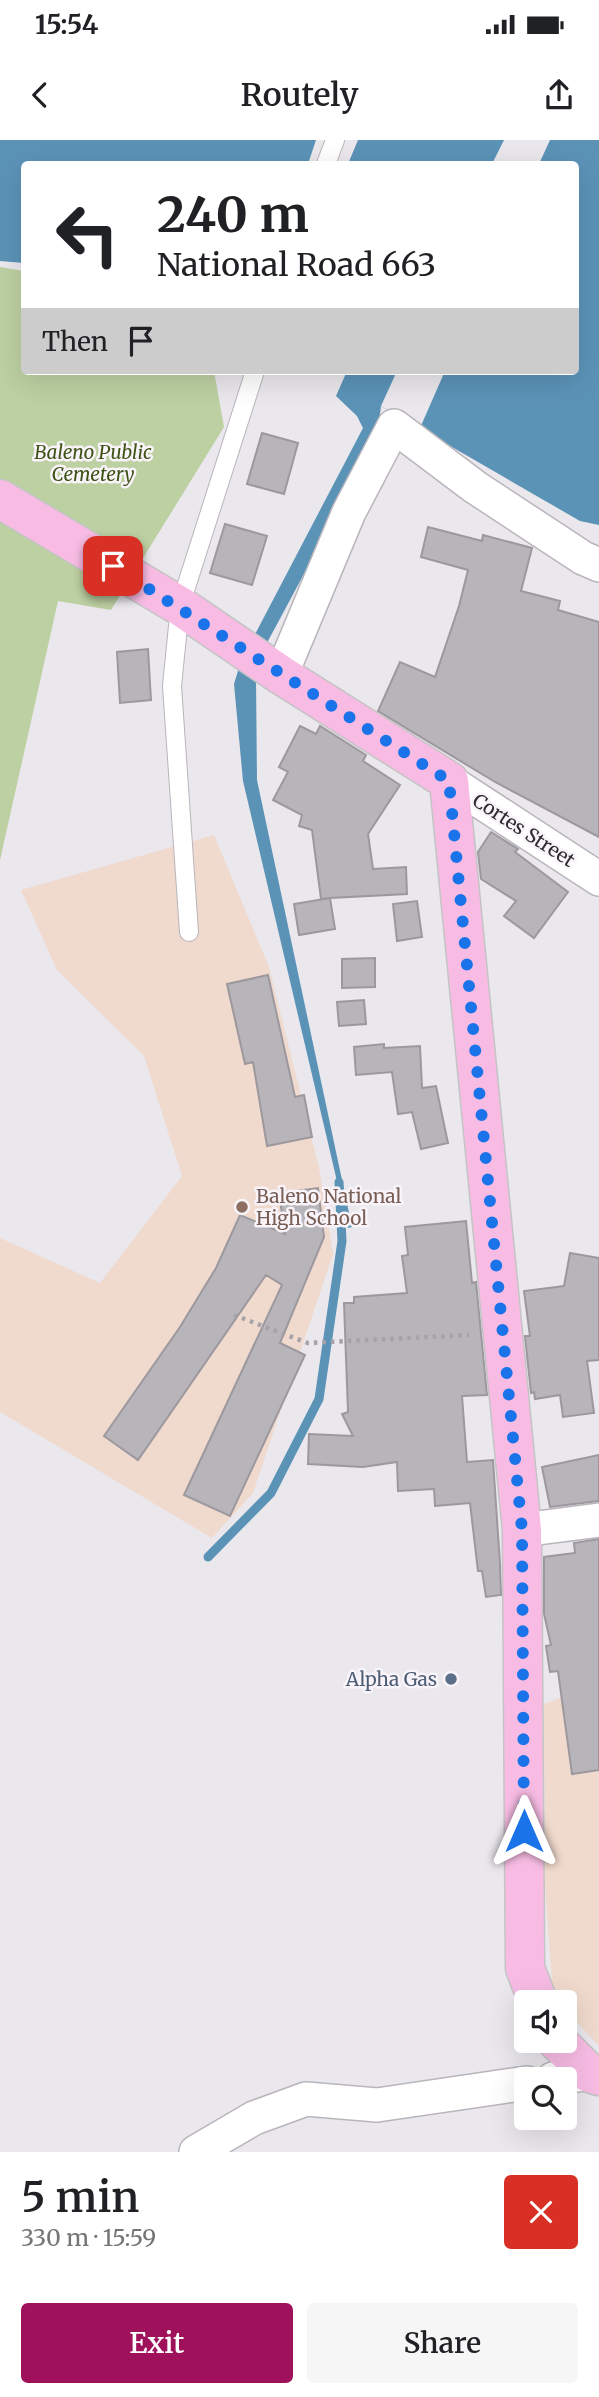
<!DOCTYPE html>
<meta charset="utf-8">
<style>
:root{--surface:#fff;--page:#f6f6f6;--text:#202124;--muted:#757577;--accent:#9f115b}
body{margin:0;font-family:Merriweather,serif;background:var(--page);color:var(--text);height:100vh;display:flex;flex-direction:column;font-size:26px;white-space:nowrap}
*{box-sizing:border-box;margin:0}
p{font-size:23px;color:var(--muted)}
.icon{flex:none;width:38px;height:38px;fill:none;stroke:currentColor;stroke-width:2;stroke-linecap:round;stroke-linejoin:round}
.map{position:relative;height:2012px;overflow:hidden}
.details{display:flex;flex-direction:column;background:var(--surface);flex:1}
.details>*{flex:none}
.hud{position:absolute;left:21px;top:21px;width:558px;height:214px;border-radius:7px;box-shadow:0 7px 28px #0002;background:#fff;color:var(--text);overflow:hidden}
.fabs{position:absolute;left:514px;top:1850px;display:grid;gap:14px}
.fabs a{display:grid;place-items:center;width:63px;height:63px;border-radius:7px;background:var(--surface);box-shadow:0 7px 28px #0002;font-size:35px}
.pin{position:absolute;display:grid;place-items:center;width:60px;height:60px;color:#fff;margin:-30px;border-radius:14px;box-shadow:0 4px 10px #0006}
.me{position:absolute;width:77px;margin:-38px;rotate:0deg;stroke-linejoin:round;filter:drop-shadow(0 0 5px #0008)}
.turn{display:flex;align-items:center;gap:24px;height:147px;padding:0 21px;font-size:32px}
.turn .icon{width:91px;height:91px;stroke-width:2.5}
.turn b{display:block;font-size:49px;line-height:60px}
.then{display:flex;align-items:center;height:66px;padding:0 21px;background:#0003;gap:14px;font-size:26px}
.round{display:grid;place-items:center;flex:none;width:74px;height:74px;border-radius:7px;background:var(--page)}
.head{display:flex;align-items:center;justify-content:space-between;height:119px;padding:0 21px}
h1{font-size:42px;font-weight:600;line-height:52px}
.cta{display:flex;gap:14px;margin-top:auto;padding:14px 21px}
.cta a{flex:1;height:80px;border-radius:7px;background:var(--accent);color:#fff;font-size:28px;font-weight:600;line-height:80px;text-align:center}
.cta a+a{background:var(--page);color:var(--text)}
.status{display:flex;justify-content:space-between;align-items:center;height:49px;padding:0 35px;background:var(--surface);direction:ltr}
.status svg{height:19px;fill:currentColor}
header{display:flex;justify-content:space-between;align-items:center;height:91px;padding:0 21px;background:var(--surface);font-size:32px;font-weight:600}
.map>svg:first-child{display:block}
.education{fill:#f0dacd}
.green{fill:#bdd0a2}
.water{fill:#5b93b7}
.pier{fill:#eae7ed}
.lines{fill:none;stroke-linecap:round;stroke-linejoin:round}
.stream{stroke:#5b93b7;stroke-width:9}
.building{fill:#b7b4ba;stroke:#9c989e;stroke-width:2}
.lane-casing{stroke:#b9b5bb;stroke-width:20}
.street-casing{stroke:#b9b5bb;stroke-width:36}
.primary-casing{stroke:#c4c4c4;stroke-width:41}
.path{stroke:#a6a3a8;stroke-width:4.5;stroke-dasharray:3.5 5;stroke-linecap:butt}
.lane{stroke:#fff;stroke-width:18}
.street{stroke:#fff;stroke-width:33}
.primary{stroke:#f8bce4;stroke-width:38}
.route{stroke:#1a73e8;stroke-width:12;stroke-dasharray:0 21.6}
.education-dot{fill:#8d6e63;stroke:#f8f4fa;stroke-width:2.5}
.service-dot{fill:#5c6f8a;stroke:#f8f4fa;stroke-width:2.5}
.labels{text-anchor:middle;stroke-width:5;stroke-linejoin:round;paint-order:stroke}
.park-label{font-size:19px;font-style:italic;fill:#3e5215;stroke:#f8f4fa}
.street-label{font-size:19px;fill:#2d2c2e;stroke:#f8f4fa}
.education-label{font-size:19px;fill:#785e54;stroke:#f8f4fa;text-anchor:start}
.service-label{font-size:19px;fill:#4e5e75;stroke:#f8f4fa;text-anchor:end}
</style>
<div class="status"><b>15:54</b><svg viewBox="0 0 49 12"><path d="M0 12V9h3v3zM5 12V6h3v6zM10 12V3h3v9zM15 12V0h3v12zM26 1h20v11H26zM47 4h2v5h-2z"/></svg></div>
<header><svg class="icon" aria-label="back" viewBox="0 0 24 24"><path d="M15 5l-7 7 7 7"/></svg>Routely<svg class="icon" aria-label="share" viewBox="0 0 24 24"><path d="M12 15V3M7 8l5-5 5 5M5 13v7h14v-7"/></svg></header>
<div class="map">
<svg width="599" height="2012" viewBox="0 0 599 2012">
<rect width="100%" height="100%" fill="#eae7ed"/>
<path class="education" d="M214 695 269 827 319 1028 333 1114 253 1353 212 1398 0 1272V1098L100 1143 182 1036 144 916 57 830 21 750Z
M599 1543V1906L565 1869V1862H559L553 1855 545 1747 544 1564Z"/>
<path class="green" d="M0 127 24 131V231H214L224 287 111 470 58 461 0 720Z"/>
<path class="water" d="M0 0H599V385L580 381 381 266 377 298 268 501 256 538 257 640 352 1087 348 1088 243 641 234 544 241 521 363 288 357 276 336 256 347 231H576V24H24V123L0 121Z"/>
<path class="pier" d="M316 0H358L348 24H308Z
M504 0H550L539 24H492Z
M397 231H445L420 288 381 266Z"/>
<g class="lines">
<path class="stream" d="M208 1417 271 1353 319 1259 342 1101 339 1042"/>
</g>
<path class="building" d="M262 293 298 303 284 354 247 344Z
M225 384 267 396 252 445 210 433Z
M428 387 482 401 483 395 532 408 521 451 560 461 558 470 599 482V697L495 642 378 571 400 522 435 537 459 466 468 430 421 417Z
M148 509 151 560 120 563 117 512Z
M300 586 316 594 320 586 366 615 363 621 400 645 368 694 373 729 406 727 407 754 330 758 335 789 299 795 294 764 330 758 321 759 312 690 299 686 302 675 273 660 288 632 279 627Z
M491 692 518 709 515 712 568 752 534 798 504 776 516 761 481 739 478 712Z
M417 761 422 797 397 801 393 764Z
M375 818V847L342 848V819Z
M268 835 295 957 304 955 312 997 267 1006 253 922 245 924 227 844Z
M364 860 366 884 339 886 337 862Z
M384 904V908L420 906 422 948 436 946 448 1003 421 1009 412 972 398 974 392 932 356 935 354 907Z
M318 1048 324 1097 280 1203 305 1215 230 1376 184 1355 282 1145 266 1135 138 1320 104 1296 180 1187 216 1128 240 1075 285 1094 279 1053Z
M466 1081 472 1143 476 1142 487 1255 462 1256 467 1322 493 1320 500 1424 501 1455 486 1457 482 1431H478L470 1363 435 1366 434 1349 398 1351 397 1322 363 1327 308 1324 309 1294 353 1296 342 1274 348 1272 344 1163H354V1157L407 1153 402 1116 408 1115 405 1087Z
M570 1113 599 1118V1220L587 1221 594 1273 563 1277 560 1255 535 1259 534 1252 531 1253 525 1196H530L524 1151 564 1146Z
M599 1315V1361L550 1367 542 1327Z
M599 1399V1630L572 1634 558 1531 550 1532 546 1506 551 1505 544 1474V1417L575 1413 574 1403Z"/>
<g class="lines">
<g class="lane-casing">
<path id="lane" d="M326 24 335 0
M189 792 172 546 180 466 255 231"/>
</g>
<g class="street-casing">
<path id="street" d="M281 535 349 372 394 286 475 347 583 418 599 425
M449 641 599 739
M522 1390 599 1380
M553 1939 589 1933
M196 2012 254 1978 306 1959 377 1965 527 1943"/>
</g>
<g class="primary-casing">
<path id="primary" d="M0 359 180 466 281 535 449 641 522 1390 525 1828 538 1862
M556 1900 589 1933 599 1936"/>
</g>
<path class="path" d="M234 1175 308 1203 469 1195"/>
<use href="#lane" class="lane"/>
<use href="#street" class="street"/>
<use href="#primary" class="primary"/>
</g>
<g class="lines">
<path class="route" d="M113 426 449 641 522 1390 524 1691"/>
</g>
<circle class="education-dot" cx="242" cy="1067" r="7"/>
<circle class="service-dot" cx="451" cy="1539" r="7"/>
<g class="labels">
<g class="park-label">
<text x="93" y="319">Baleno Public<tspan x="93" dy="22">Cemetery</tspan></text>
</g>
<g class="street-label">
<text transform="translate(524 690) rotate(33)" y="7">Cortes Street</text>
</g>
<g class="education-label">
<text x="256" y="1063">Baleno National<tspan x="256" dy="22">High School</tspan></text>
</g>
<g class="service-label">
<text x="437" y="1546">Alpha Gas</text>
</g>
</g>
</svg>
<div class="fabs">
<a><svg class="icon" aria-label="sound" viewBox="0 0 24 24"><path d="M4 9h4l5-4v14l-5-4H4zM17 9q2 3 0 6"/></svg></a>
<a><svg class="icon" aria-label="search" viewBox="0 0 24 24"><circle cx="10" cy="10" r="6"/><path d="M15 15l6 6"/></svg></a>
</div>
<div class="pin" style="left:113px;top:426px;background:#d93025"><svg class="icon" aria-label="arrive" viewBox="0 0 24 24"><path d="M6 21V4h12l-3 4 3 4H6"/></svg></div>
<svg class="me" style="left:524px;top:1691px" viewBox="-20 -20 40 40"><path d="M0-17L14 15 0 8-14 15z" fill="#1a73e8" stroke="#fff" stroke-width="4"/></svg>
<div class="hud">
<div class="turn"><svg class="icon" aria-label="left" viewBox="0 0 24 24"><path d="M17 20v-9H6M10 6l-5 5 5 5"/></svg><div><b>240 m</b>National Road 663</div></div>
<div class="then">Then<svg class="icon" aria-label="arrive" viewBox="0 0 24 24"><path d="M6 21V4h12l-3 4 3 4H6"/></svg></div>
</div>
</div>
<section class="details">
<div class="head"><div><h1>5 min</h1><p>330 m · 15:59</p></div><a class="round" style="background:#d93025;color:#fff"><svg class="icon" aria-label="close" viewBox="0 0 24 24"><path d="M6 6l12 12M18 6L6 18"/></svg></a></div>
<div class="cta"><a>Exit</a><a>Share</a></div>
</section>
